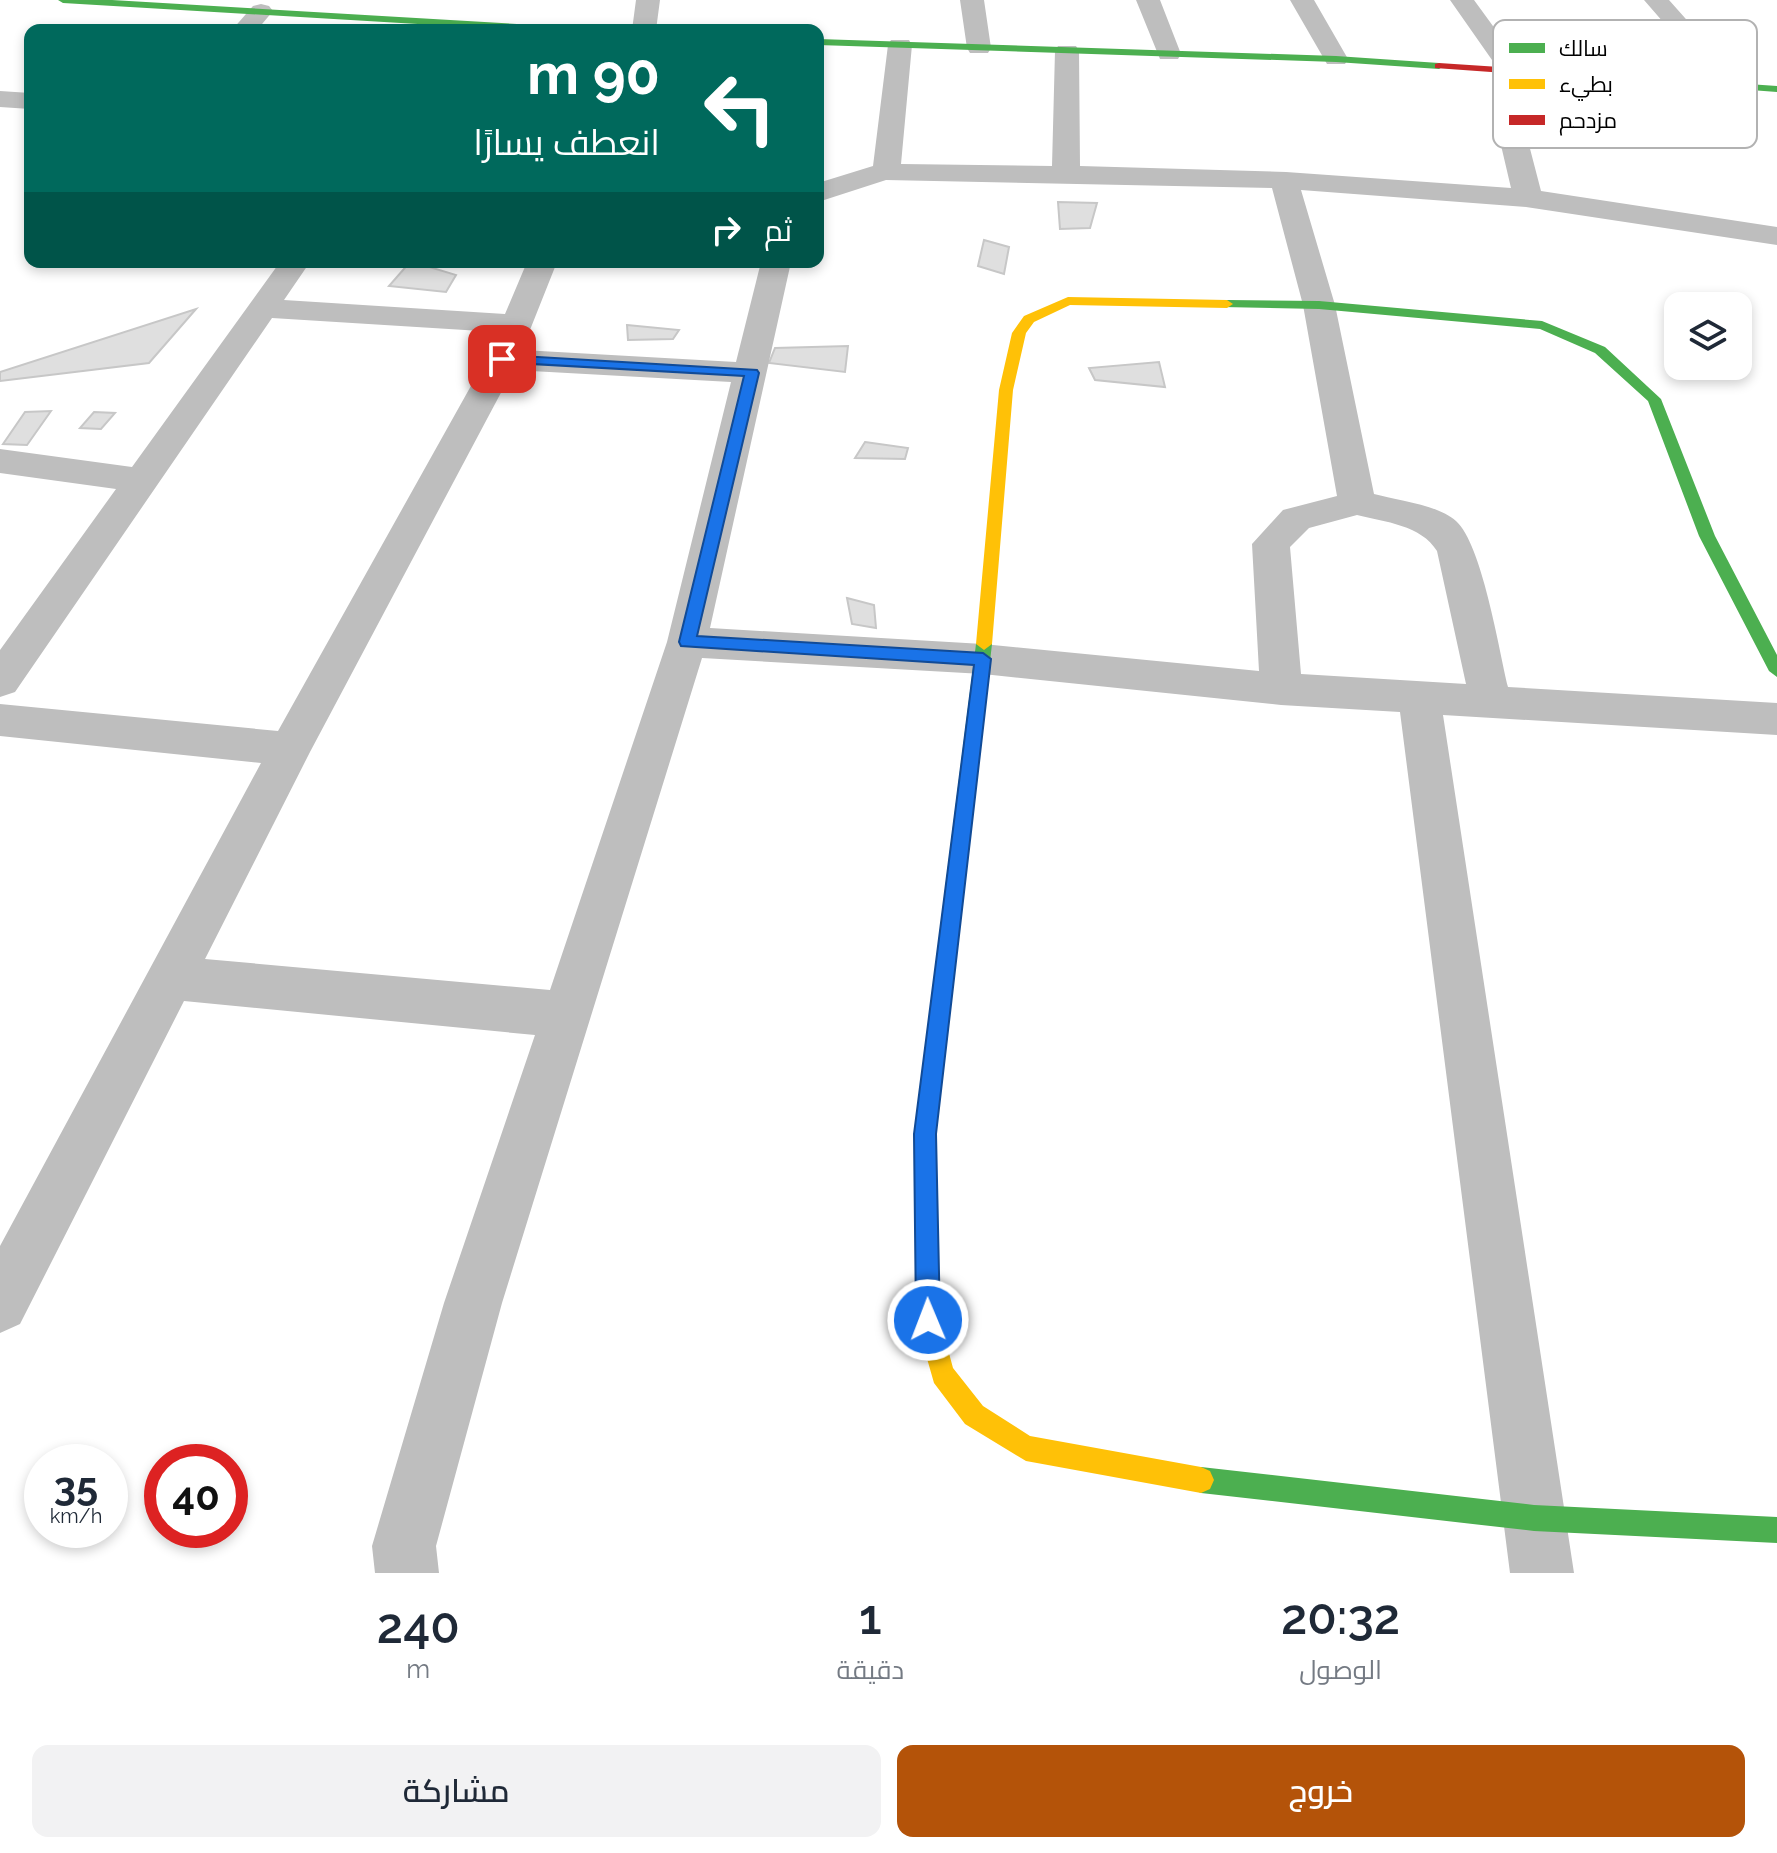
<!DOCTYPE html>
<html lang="ar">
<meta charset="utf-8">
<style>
:root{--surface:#fff;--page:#f2f2f3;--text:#1f2937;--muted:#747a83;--accent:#b45309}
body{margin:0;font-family:Raleway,Cairo,sans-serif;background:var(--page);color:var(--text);direction:rtl;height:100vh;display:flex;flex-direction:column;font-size:30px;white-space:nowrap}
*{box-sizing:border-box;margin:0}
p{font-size:26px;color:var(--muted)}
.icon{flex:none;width:44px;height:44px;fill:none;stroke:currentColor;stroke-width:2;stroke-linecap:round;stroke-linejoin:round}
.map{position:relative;height:1573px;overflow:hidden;direction:ltr}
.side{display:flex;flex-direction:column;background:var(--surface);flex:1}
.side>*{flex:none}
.banner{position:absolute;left:24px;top:24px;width:800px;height:244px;border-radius:16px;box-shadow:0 4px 12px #0003;direction:rtl;background:#00695c;color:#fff;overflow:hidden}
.tools{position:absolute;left:1664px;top:292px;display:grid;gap:16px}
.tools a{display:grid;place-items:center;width:88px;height:88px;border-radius:16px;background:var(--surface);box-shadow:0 4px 12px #0003;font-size:40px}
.speed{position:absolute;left:24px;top:1444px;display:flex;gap:16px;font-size:40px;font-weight:700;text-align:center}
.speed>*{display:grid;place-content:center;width:104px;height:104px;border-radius:50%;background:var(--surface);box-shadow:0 4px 12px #0003;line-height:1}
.speed small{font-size:20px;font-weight:400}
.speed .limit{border:12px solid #d22;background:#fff;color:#111}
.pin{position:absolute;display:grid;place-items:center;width:68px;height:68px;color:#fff;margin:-34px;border-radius:16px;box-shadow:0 4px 12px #0006}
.me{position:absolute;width:88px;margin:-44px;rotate:359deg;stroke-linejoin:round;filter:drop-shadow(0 0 6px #0008)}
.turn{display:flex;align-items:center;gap:28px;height:168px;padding:0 32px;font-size:36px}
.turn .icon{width:104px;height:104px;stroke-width:2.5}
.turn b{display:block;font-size:56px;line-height:68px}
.then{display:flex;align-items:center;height:76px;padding:0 32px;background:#0003;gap:16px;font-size:30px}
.eta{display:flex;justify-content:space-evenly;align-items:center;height:136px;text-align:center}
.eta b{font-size:48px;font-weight:600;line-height:56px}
.action{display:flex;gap:16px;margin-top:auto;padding:16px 32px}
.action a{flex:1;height:92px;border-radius:16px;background:var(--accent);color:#fff;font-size:32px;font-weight:600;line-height:92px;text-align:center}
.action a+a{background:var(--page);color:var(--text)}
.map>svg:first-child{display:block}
.building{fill:#dfdfdf;stroke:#c7c7c7;stroke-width:2}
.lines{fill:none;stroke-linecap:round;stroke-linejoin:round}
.street{fill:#bebebe;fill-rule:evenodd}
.fast{fill:#4caf50;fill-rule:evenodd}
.slow{fill:#ffc107;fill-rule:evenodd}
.jam{fill:#c62828;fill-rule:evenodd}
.route{fill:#1a73e8;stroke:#114b97;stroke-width:2}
.key{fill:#fff;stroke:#b2b2b2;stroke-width:2}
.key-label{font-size:22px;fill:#000}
</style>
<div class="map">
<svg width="1777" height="1573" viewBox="0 0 1777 1573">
<rect width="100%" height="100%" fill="#fff"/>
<path class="building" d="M1058 202 1097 203 1090 228 1060 229Z
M984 240 1009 247 1004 274 978 266Z
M410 262H413L456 275 446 292 389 286Z
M196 309 149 363 0 381V372Z
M627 325 679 330 673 339 628 340Z
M848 346 845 372 769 363 775 348Z
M1159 362 1165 387 1095 380 1089 368Z
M51 411 27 445 3 444 25 412Z
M94 412 115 413 101 429 80 428Z
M865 442 908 448 905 459 855 458Z
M847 598 874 605 876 628 852 624Z"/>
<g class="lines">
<path class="street" d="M636 0H660L656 30H632Z
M960 0H984L991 48 988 53H970L967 48Z
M1136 0H1160L1181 54 1178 59H1160Z
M1290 0H1314L1348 59 1345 64H1327Z
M1450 0H1474L1525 70 1528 141 1541 191 1777 227V245L1526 207 1301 190 1335 305 1374 494C1396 500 1439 505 1456 521 1482 544 1499 650 1508 687L1777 703V735L1443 715 1574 1573H1510L1400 712 1281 705 983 674 702 658 502 1303 436 1546 439 1573H375L372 1546 444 1303 535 1035 184 1001 20 1324 0 1333V1246L261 763 0 736V704L278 731 486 359 497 332 272 318 15 692 0 697V650L116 489 0 473V449L132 467 280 262H310L284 300 505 314 527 262H557L522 350 736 362 761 262H791L710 628 983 644 1259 671 1252 544 1283 510 1337 496 1303 305 1272 188 886 180 818 202V183L873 166 888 45 891 40H909L912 45 901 164 1052 166 1055 51 1058 46H1076L1079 51 1080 166 1286 172 1511 188 1500 141 1499 70ZM513 370 731 382 667 642 550 990 205 959 310 752ZM1357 515C1385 522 1421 525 1437 551L1466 684 1301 674 1290 547 1309 528Z
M1644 0H1669L1741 81 1745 86 1741 91H1723Z
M261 4 269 6 273 11 257 30H232L253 6Z
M0 91 30 93V109L0 107Z"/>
<path class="fast" d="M58 0H112L569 27 574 30H519L63 3Z
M818 39 1336 56 1439 63 1444 66 1439 69 1336 62 818 45Z
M1676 79 1777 86V92L1672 84 1671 82Z
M1227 300 1319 301 1542 321 1605 347 1661 399 1715 536 1777 655V677L1769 671 1699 536 1648 401 1595 353 1540 329 1319 309 1222 307 1221 304Z
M984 638 992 644 936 1134V1160L933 1168 925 1171 917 1168 914 1160V1134L976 644Z
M1201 1467 1534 1505 1777 1517V1543L1534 1531 1201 1493 1192 1489 1188 1480 1192 1471Z"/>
<path class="slow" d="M1068 297 1227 300 1233 304 1227 308 1070 305 1034 322 1026 333 1013 390 992 644 984 650 976 644 999 390 1012 333 1024 316Z
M925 1149 933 1152 936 1160 940 1320 953 1368 983 1406 1030 1436 1201 1467 1210 1471 1214 1480 1210 1489 1201 1493 1026 1461 965 1424 934 1383 916 1320 914 1160 917 1152Z"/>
<path class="jam" d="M1439 63 1676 79 1681 82 1676 85 1435 68V64Z"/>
</g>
<path class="route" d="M502 355 757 370 759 373 697 636 983 653 991 659 936 1134 940 1320 937 1328 928 1332 920 1328 916 1320 914 1134 974 665 681 646 679 642 744 376 497 362V356Z"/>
<rect x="1493" y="20" width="264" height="128" rx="12" class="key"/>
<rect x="1509" y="43" width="36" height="10" fill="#4caf50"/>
<rect x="1509" y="79" width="36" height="10" fill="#ffc107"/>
<rect x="1509" y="115" width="36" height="10" fill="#c62828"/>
<g class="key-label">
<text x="1559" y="56">سالك</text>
<text x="1559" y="92">بطيء</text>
<text x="1559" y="128">مزدحم</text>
</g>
</svg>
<div class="tools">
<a><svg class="icon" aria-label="layers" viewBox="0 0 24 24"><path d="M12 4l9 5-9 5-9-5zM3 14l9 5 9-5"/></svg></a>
</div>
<div class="speed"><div>35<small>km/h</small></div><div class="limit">40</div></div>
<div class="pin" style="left:502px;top:359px;background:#d93025"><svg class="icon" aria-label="arrive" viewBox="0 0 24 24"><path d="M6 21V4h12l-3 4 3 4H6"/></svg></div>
<svg class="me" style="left:928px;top:1320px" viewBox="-20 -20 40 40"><circle r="17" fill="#1a73e8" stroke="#fff" stroke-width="3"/><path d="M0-11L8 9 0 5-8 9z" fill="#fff"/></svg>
<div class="banner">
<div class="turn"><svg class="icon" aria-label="left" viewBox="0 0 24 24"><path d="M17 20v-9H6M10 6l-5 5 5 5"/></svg><div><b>90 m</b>انعطف يسارًا</div></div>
<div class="then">ثم<svg class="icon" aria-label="right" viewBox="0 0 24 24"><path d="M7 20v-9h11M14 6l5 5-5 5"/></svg></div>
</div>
</div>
<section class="side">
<div class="eta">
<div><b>20:32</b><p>الوصول</p></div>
<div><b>1</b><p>دقيقة</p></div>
<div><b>240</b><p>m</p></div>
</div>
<div class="action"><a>خروج</a><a>مشاركة</a></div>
</section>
